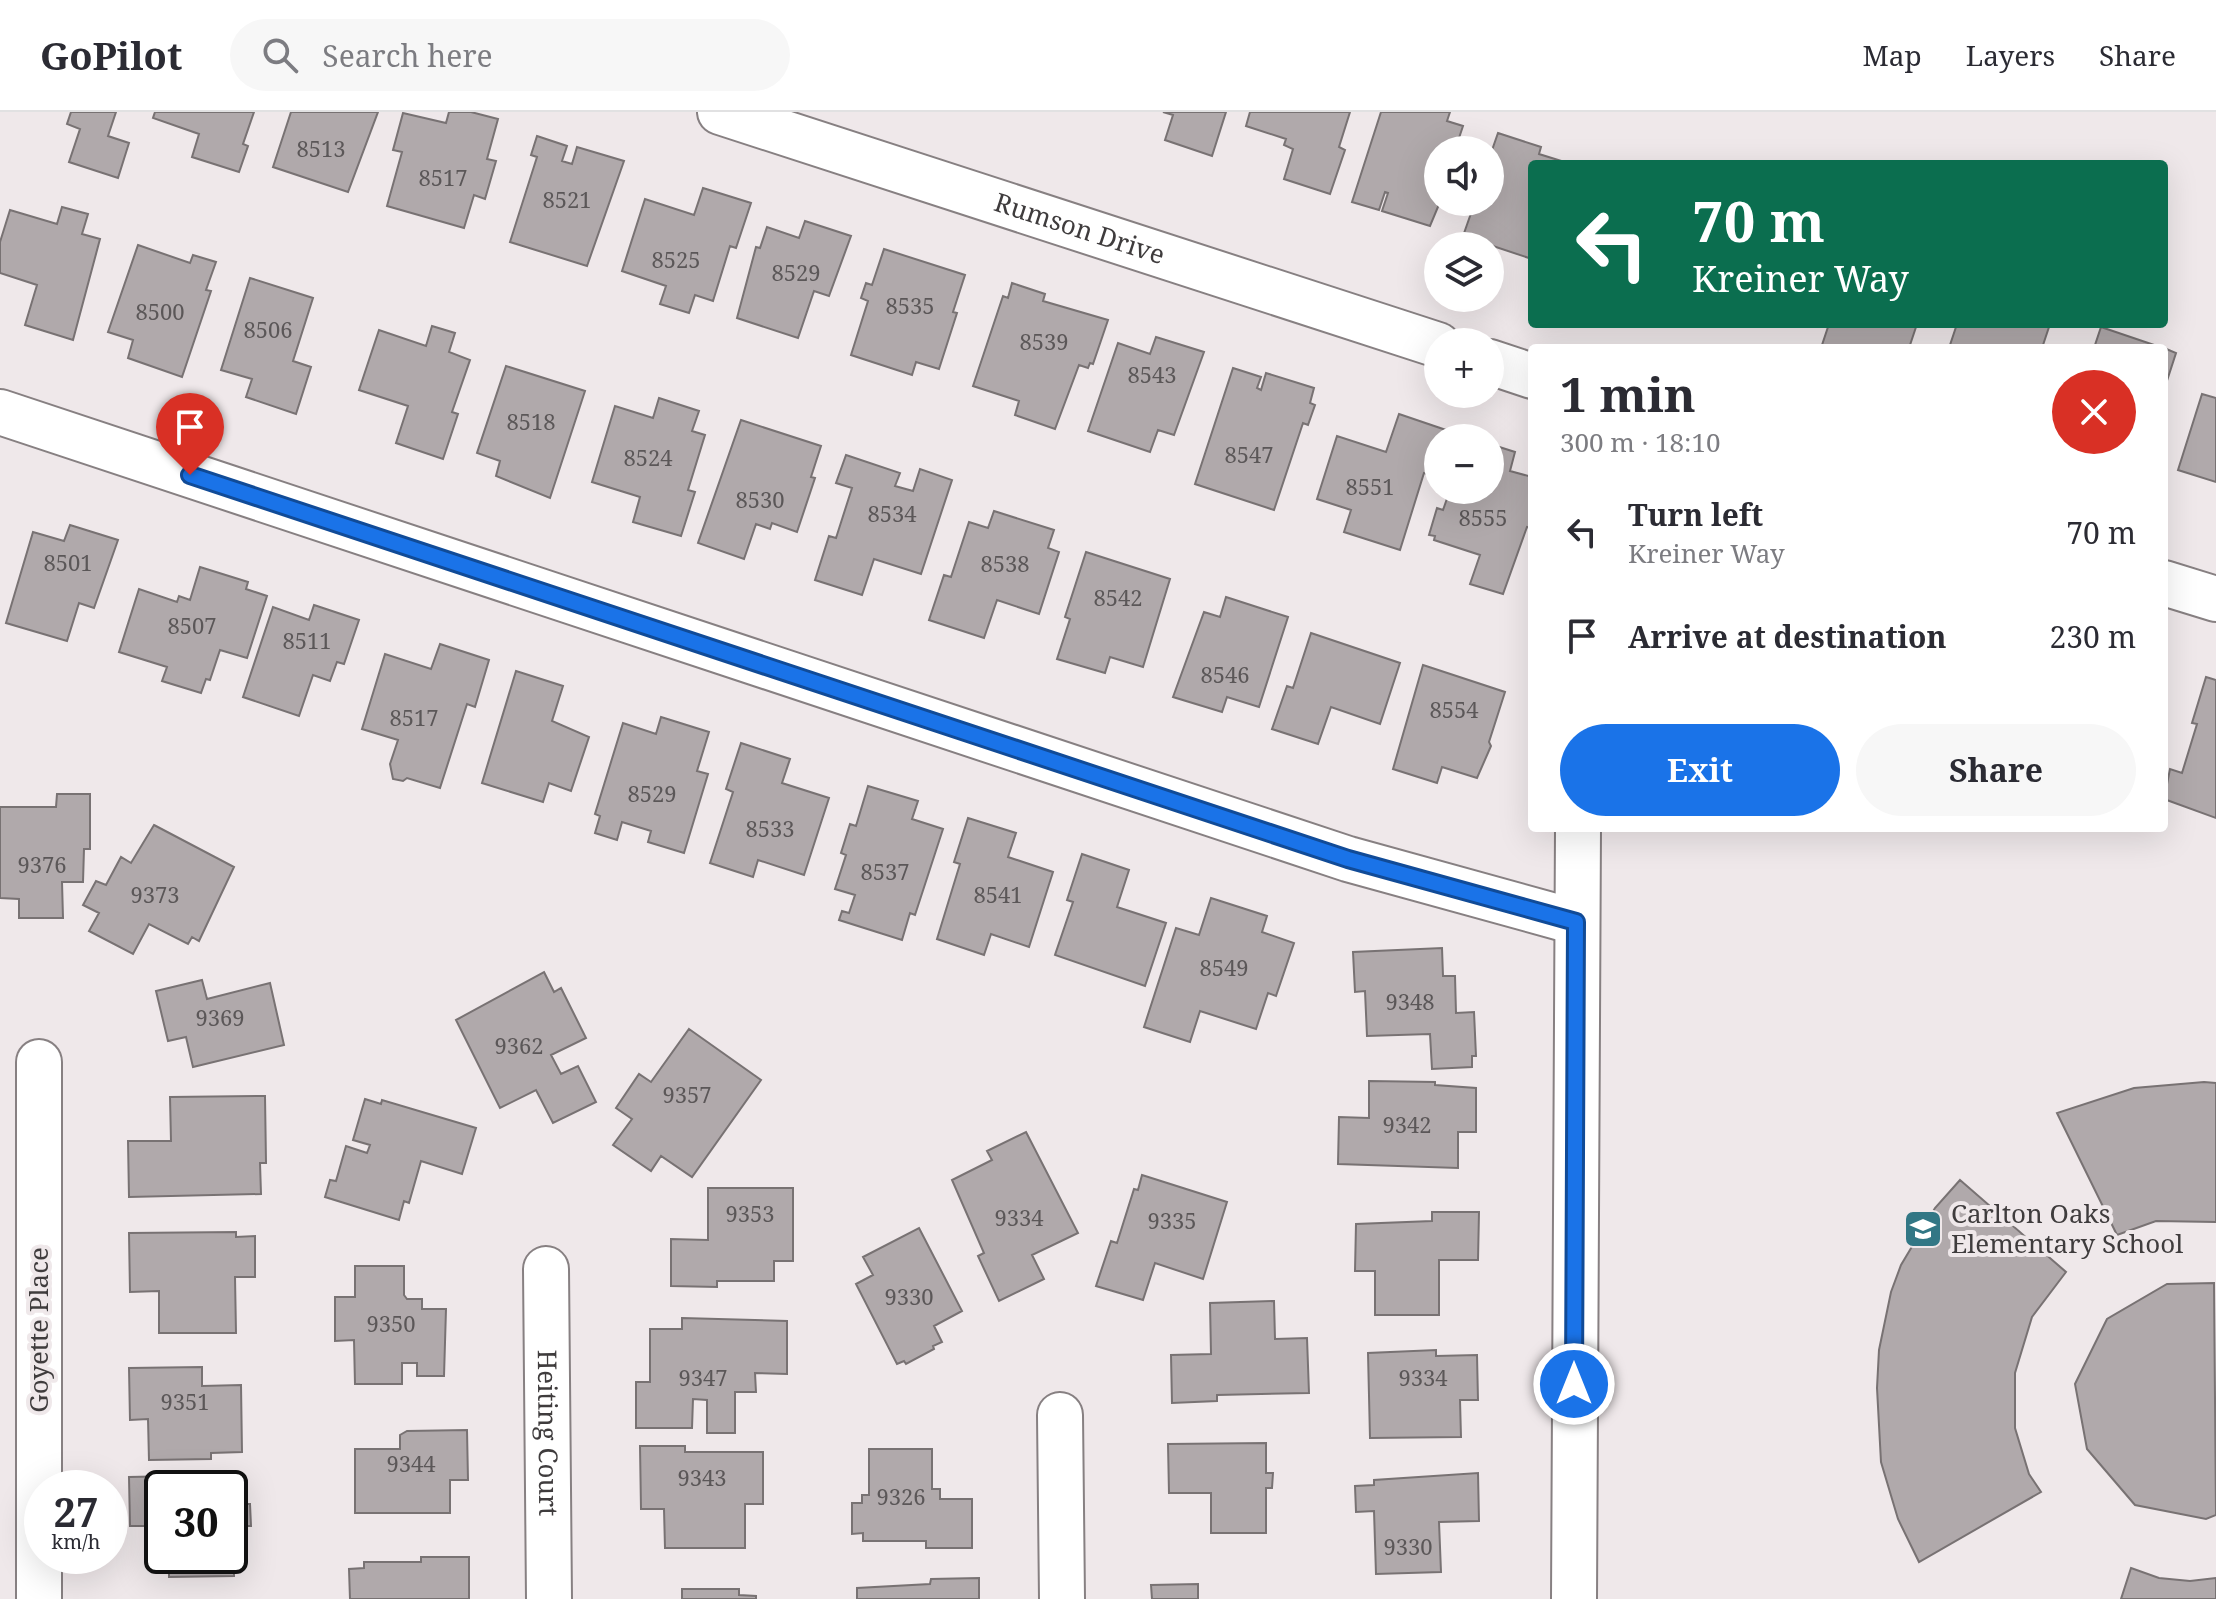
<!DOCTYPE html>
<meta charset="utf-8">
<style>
:root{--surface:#fff;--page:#f7f7f7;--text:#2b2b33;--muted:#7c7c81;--line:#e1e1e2;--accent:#1a73e8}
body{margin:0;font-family:"Noto Serif",serif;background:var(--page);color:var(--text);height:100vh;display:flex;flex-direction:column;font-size:30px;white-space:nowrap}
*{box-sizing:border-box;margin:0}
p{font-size:26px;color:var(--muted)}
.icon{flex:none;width:44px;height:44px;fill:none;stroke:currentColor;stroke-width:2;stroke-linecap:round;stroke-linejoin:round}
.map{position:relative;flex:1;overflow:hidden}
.panel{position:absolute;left:1528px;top:232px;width:640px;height:488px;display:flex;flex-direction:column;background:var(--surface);border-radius:8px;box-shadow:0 8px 32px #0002}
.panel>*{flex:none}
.hud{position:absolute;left:1528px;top:48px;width:640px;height:168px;border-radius:8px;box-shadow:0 8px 32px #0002;background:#0b6e4f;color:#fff;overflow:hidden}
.tools{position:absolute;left:1424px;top:24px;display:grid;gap:16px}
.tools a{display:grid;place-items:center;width:80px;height:80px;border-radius:50%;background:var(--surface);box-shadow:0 8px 32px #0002;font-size:40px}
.speed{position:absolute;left:24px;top:1358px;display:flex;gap:16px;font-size:40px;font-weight:700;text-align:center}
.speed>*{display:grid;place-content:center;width:104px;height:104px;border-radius:50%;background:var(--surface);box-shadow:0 8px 32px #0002;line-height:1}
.speed small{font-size:20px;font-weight:400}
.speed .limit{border:4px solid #111;border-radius:12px;background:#fff;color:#111}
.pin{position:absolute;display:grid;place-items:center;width:68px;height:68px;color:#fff;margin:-82px -34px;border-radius:50% 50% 50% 0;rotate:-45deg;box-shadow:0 0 8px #0007}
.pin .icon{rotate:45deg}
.me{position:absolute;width:88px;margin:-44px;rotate:0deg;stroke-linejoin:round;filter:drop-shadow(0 0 6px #0008)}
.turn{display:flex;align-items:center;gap:28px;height:168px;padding:0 32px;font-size:36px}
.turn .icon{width:104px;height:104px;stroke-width:2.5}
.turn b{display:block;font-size:56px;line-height:68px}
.round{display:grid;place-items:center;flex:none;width:84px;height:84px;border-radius:42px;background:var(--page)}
.overview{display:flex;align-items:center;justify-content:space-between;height:136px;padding:0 32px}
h1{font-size:48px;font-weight:700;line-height:60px}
.primary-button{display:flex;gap:16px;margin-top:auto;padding:16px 32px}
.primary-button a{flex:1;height:92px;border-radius:48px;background:var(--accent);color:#fff;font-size:32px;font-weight:700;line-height:92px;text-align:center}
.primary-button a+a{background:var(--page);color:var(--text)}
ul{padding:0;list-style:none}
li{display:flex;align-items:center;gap:24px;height:104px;padding:0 32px}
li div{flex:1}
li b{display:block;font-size:30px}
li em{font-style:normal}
header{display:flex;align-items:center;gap:48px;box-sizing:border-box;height:112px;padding:0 40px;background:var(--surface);border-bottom:2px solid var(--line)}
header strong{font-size:38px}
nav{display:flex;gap:44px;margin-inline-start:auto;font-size:28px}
.search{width:560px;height:72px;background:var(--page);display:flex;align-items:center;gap:20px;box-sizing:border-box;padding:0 28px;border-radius:44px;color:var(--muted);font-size:30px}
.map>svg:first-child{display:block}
.building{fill:#b0a9ab;stroke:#787273;stroke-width:2}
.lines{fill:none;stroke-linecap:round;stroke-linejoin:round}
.minor-casing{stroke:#878082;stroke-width:48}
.minor{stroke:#fff;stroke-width:44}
.route-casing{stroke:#114b97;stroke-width:20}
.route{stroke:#1a73e8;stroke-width:14}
.labels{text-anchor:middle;stroke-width:8;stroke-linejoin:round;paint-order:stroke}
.number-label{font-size:22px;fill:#5b5758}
.street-label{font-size:26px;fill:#3f3c3d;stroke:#efe8ea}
.poi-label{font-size:26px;fill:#3f3c3d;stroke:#efe8ea;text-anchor:start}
</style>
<header>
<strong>GoPilot</strong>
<div class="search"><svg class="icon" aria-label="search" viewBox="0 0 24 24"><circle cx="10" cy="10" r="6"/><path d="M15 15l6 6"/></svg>Search here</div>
<nav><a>Map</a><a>Layers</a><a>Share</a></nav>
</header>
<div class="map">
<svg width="2216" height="1487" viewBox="0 0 2216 1487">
<rect width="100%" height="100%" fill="#efe8ea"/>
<path class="building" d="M71 0H116L108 24 129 31 118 66 69 50 80 17 67 12Z
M155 0H254L243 32 248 34 239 60 192 45 199 22 153 6Z
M291 0H378L348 80 273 55Z
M449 0H471L498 7 487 47 496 49 485 87 474 83 464 116 387 94 402 40 393 38 403 1 446 11Z
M1163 0H1226L1212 44 1165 28 1173 3Z
M1250 0H1350L1339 35 1345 38 1330 82 1284 67 1293 37 1284 33 1286 27 1246 14Z
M1381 0H1450L1447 9 1463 14 1455 38H1438L1440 90 1430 114 1382 99 1388 81 1385 80 1379 98 1352 90Z
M1498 21 1541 35 1539 42 1571 52H1532V147L1463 124 1475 90H1490V44Z
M537 24 567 34 562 49 572 52 577 35 624 49 587 154 510 130 537 45 531 43Z
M703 76 751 91 736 136 730 134 713 189 695 183 689 201 660 192 666 174 622 159 645 87 694 103Z
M62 95 88 102 82 122 100 127 73 228 25 213 37 173 0 161V130L10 98 57 112Z
M805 109 851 124 829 184 814 179 798 226 737 206 756 135 760 136 767 115 799 126Z
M138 133 190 151 193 143 216 150 206 178 211 179 182 265 128 246 133 228 108 220Z
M884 137 965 163 953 200 957 201 939 257 916 250 912 263 851 243 868 189 861 186 866 171 872 173Z
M250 166 313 186 293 249 311 255 296 302 246 285 252 267 221 258Z
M1012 171 1045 182 1043 189 1108 208 1093 252 1090 251 1088 256 1079 253 1055 317 1015 303 1019 289 973 274 1003 184 1008 186Z
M1829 212H1917L1909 236H1821Z
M1957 212H2050L2042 236H1949Z
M432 214 455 221 449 240 470 248 452 300 458 302 443 347 396 331 408 294 359 278 379 218 426 234Z
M2101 215 2163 236H2094Z
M1156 225 1204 240 1174 323 1158 318 1150 340 1088 319 1118 231 1150 242Z
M2164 236 2176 241 2164 278Z
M506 254 585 279 550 386 496 364 500 349 477 341Z
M1233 256 1261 265 1257 276 1261 278 1266 261 1314 276 1310 291 1315 293 1308 313 1303 311 1274 398 1195 372Z
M2202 282 2216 286V370L2178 358Z
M659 286 699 299 692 319 705 323 688 378 695 380 681 424 633 410 640 385 592 370 615 294 653 306Z
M1399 302 1446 318 1444 326H1438V343L1432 363 1424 361 1400 438 1344 420 1351 398 1317 387 1337 324 1386 340Z
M741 308 821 334 811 365 815 366 797 420 772 411 770 417 756 412 744 447 698 431Z
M1490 332 1515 340 1510 359 1532 365V416L1527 415 1503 482 1470 472 1480 443 1434 428 1435 424 1429 423 1437 396 1443 398 1450 378H1490Z
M846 343 900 361 895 374 913 379 920 357 952 368 921 462 874 447 862 483 815 468 829 424 836 426 852 376 836 371Z
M994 399 1054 418 1048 436 1059 440 1039 502 997 488 984 526 929 508 944 463 951 465 969 410 988 416Z
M70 413 118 428 94 496 79 491 67 529 6 511 33 420 64 429Z
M1086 440 1170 467 1143 555 1110 545 1105 561 1057 547 1070 507 1065 505Z
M200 455 248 470 246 477 267 484 247 546 220 538 210 568 206 567 201 581 162 569 167 555 119 540 139 477 177 490 179 484 190 488Z
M1226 485 1288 505 1259 595 1227 585 1222 600 1173 585 1204 500 1220 505Z
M314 493 359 508 344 552 337 550 330 569 313 563 299 604 243 585 273 495 309 508Z
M1311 521 1400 551 1380 612 1331 595 1318 632 1272 617 1287 574 1293 576Z
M440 532 489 548 475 595 467 592 440 676 407 666 403 669 393 667 390 652 398 628 362 617 385 542 431 557Z
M1423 553 1505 580 1489 630 1491 634 1477 666 1442 655 1437 671 1393 657Z
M516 559 563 574 552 609 589 625 571 679 549 671 543 690 482 671Z
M2206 565 2216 568V706L2164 687 2170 657 2182 661 2197 612 2192 611Z
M661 605 709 620 697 659 708 662 684 741 648 730 651 719 622 710 617 728 595 721 600 704 595 702 623 611 656 622Z
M741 631 790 647 782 671 829 686 804 763 758 748 753 765 710 751 733 680 726 677Z
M868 674 918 689 912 707 943 717 915 803 910 801 902 828 839 808 842 799 849 801 855 783 835 777 846 743 841 741 850 712 856 714Z
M57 682H90V737H84L83 770H62L63 806H19V787L0 786V695H56Z
M968 706 1016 721 1008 745 1053 760 1029 835 991 822 984 843 937 827 960 752 954 750Z
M154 713 234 755 199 829 192 825 188 832 149 812 133 842 89 819 99 801 83 793 96 769 106 773 121 745 131 751Z
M1082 742 1129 758 1117 795 1166 811 1145 874 1055 843 1073 790 1067 788Z
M1211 786 1267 804 1262 820 1294 831 1276 884 1268 881 1256 917 1200 899 1190 930 1144 915 1176 816 1199 823Z
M1442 836 1443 864H1455L1456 901 1474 900 1476 944H1472V955L1432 957 1430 922 1367 924 1365 879 1355 880 1353 840Z
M544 860 554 880 561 876 586 926 551 943 561 962 578 954 596 990 553 1011 536 978 500 996 456 908Z
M202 868 207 887 270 871 284 933 193 955 186 925 168 929 156 879Z
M689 917 761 968 692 1065 661 1044 651 1059 613 1033 632 1007 616 996 639 962 651 970Z
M1369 969 1435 970V973L1476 976V1020H1458V1056L1338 1052 1339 1005 1369 1006Z
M2204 970 2216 971V1110L2156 1109 2117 1123 2057 1001 2134 976Z
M265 984 266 1051H260L261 1082 129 1085 128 1029H171L170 985Z
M365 987 381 992 382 988 476 1016 462 1062 421 1049 409 1091 404 1089 399 1108 325 1085 330 1068 336 1069 346 1034 367 1041 370 1033 353 1028Z
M1026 1020 1078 1121 1032 1143 1044 1167 999 1189 978 1144 984 1141 952 1068 992 1048 987 1039Z
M1142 1063 1227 1090 1203 1167 1155 1151 1143 1188 1096 1174 1111 1129 1117 1131 1134 1077 1138 1078Z
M1960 1068 2066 1160 2032 1205 2015 1261V1316L2029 1362 2041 1380 1919 1450 1898 1407 1881 1350 1877 1276 1879 1238 1891 1180 1901 1153 1935 1096Z
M708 1076H793V1149H774V1169H717V1175L671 1174V1127L708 1128Z
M1432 1100H1479L1478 1148H1439V1203H1375V1159H1355L1356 1112 1432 1109Z
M919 1116 962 1199 934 1214 942 1230 933 1234 934 1237 906 1252 904 1249 897 1252 856 1172 873 1163 863 1145Z
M236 1120V1125L255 1124V1165H235L236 1221H159V1179L130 1180 129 1121Z
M355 1154H404V1183L407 1187H422V1197H446L444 1264H417V1251H402V1272H355L354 1228 335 1229V1185H355Z
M2214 1171 2216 1403 2206 1407 2135 1393 2087 1337 2075 1272 2107 1207 2167 1172Z
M1274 1189 1275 1227 1307 1226 1309 1281 1217 1283V1289L1172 1291 1171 1243 1211 1242 1210 1191Z
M682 1206 787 1209V1262L755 1261 756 1280H735V1321H707V1288L693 1287 692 1316H636V1270H650V1217H682Z
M1436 1238V1244L1477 1243 1478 1288H1460L1461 1325 1370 1326 1368 1241Z
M202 1255V1274L241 1273 242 1340 211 1341V1347L149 1348 148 1307 130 1308 129 1256Z
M467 1318 468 1368H450V1401H355V1337H400V1323L407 1319Z
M1266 1331V1361H1273L1272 1376H1266V1421H1211V1381H1169L1168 1332Z
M640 1334H685V1340H763V1392H745V1436H665L664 1397H641Z
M869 1337H932V1377H940V1387H972V1436H926V1429H863V1421L852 1422V1391H862V1383H869Z
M1478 1361 1479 1409 1439 1410 1441 1460 1376 1462 1374 1399 1356 1400 1355 1374 1374 1373V1368Z
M177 1364V1370H233L234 1392H250L251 1414H233L234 1464 169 1465V1444H230V1376H162V1427H152V1414H130L129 1365Z
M421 1445H469V1487H350L349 1457 364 1456V1450H421Z
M2131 1456 2159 1466 2190 1469 2216 1466V1487H2121Z
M979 1466V1487H857V1476L930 1472 931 1467Z
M1198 1472V1487H1152L1151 1473Z
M682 1477H739V1483L756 1484V1487H682Z"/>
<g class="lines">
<g class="minor-casing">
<g id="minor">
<path id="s1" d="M720 0 1438 233"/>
<path d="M1490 250 1532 264"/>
<path d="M0 300 1348 747 1576 810"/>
<path d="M2164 471 2216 487"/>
<path id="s2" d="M546 1157 549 1487"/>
<path d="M1060 1303 1062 1487"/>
<path d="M39 1487V950"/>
<path d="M1574 1487 1578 716"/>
</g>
</g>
<use href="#minor" class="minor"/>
</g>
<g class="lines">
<g class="route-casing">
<path id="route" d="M190 363 1348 747 1576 810 1574 1272"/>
</g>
<use href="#route" class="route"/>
</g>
<defs>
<g id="school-square" transform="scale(2)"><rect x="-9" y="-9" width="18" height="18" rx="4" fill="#327785" stroke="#efe8ea"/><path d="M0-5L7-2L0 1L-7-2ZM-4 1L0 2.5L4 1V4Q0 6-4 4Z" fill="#fff"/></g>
</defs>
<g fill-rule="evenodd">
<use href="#school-square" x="1923" y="1117"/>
</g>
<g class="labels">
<g class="number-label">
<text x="321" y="45">8513</text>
<text x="443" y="74">8517</text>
<text x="567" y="96">8521</text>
<text x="676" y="156">8525</text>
<text x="796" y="169">8529</text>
<text x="910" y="202">8535</text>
<text x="160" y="208">8500</text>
<text x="268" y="226">8506</text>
<text x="1044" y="238">8539</text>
<text x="1152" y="271">8543</text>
<text x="531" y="318">8518</text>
<text x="1249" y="351">8547</text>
<text x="648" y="354">8524</text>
<text x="1370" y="383">8551</text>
<text x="760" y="396">8530</text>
<text x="892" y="410">8534</text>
<text x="1483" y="414">8555</text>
<text x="68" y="459">8501</text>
<text x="1005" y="460">8538</text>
<text x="1118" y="494">8542</text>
<text x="192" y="522">8507</text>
<text x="307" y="537">8511</text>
<text x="1225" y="571">8546</text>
<text x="1454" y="606">8554</text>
<text x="414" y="614">8517</text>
<text x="652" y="690">8529</text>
<text x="770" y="725">8533</text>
<text x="42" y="761">9376</text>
<text x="885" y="768">8537</text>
<text x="155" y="791">9373</text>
<text x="998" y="791">8541</text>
<text x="1224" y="864">8549</text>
<text x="1410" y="898">9348</text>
<text x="220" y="914">9369</text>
<text x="519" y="942">9362</text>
<text x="687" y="991">9357</text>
<text x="1407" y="1021">9342</text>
<text x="750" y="1110">9353</text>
<text x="1019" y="1114">9334</text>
<text x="1172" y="1117">9335</text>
<text x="909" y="1193">9330</text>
<text x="391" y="1220">9350</text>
<text x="703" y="1274">9347</text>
<text x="1423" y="1274">9334</text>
<text x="185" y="1298">9351</text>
<text x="411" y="1360">9344</text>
<text x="702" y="1374">9343</text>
<text x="901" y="1393">9326</text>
<text x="1408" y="1443">9330</text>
</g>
<g class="street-label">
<text dy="9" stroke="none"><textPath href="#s1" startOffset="378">Rumson Drive</textPath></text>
<text transform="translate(39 1218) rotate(-90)" y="9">Goyette Place</text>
<text dy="9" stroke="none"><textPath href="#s2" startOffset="164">Heiting Court</textPath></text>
</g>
<g class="poi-label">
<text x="1951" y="1111">Carlton Oaks<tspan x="1951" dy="30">Elementary School</tspan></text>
</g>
</g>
</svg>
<div class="tools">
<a><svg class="icon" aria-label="sound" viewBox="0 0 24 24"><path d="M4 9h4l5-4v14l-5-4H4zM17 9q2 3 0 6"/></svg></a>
<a><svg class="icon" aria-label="layers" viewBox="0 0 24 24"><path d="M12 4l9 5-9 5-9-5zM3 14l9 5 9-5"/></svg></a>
<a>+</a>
<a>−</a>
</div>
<div class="speed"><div>27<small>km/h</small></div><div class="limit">30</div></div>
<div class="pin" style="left:190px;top:363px;background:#d93025"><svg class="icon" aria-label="arrive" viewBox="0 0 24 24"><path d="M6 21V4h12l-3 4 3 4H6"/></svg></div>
<svg class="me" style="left:1574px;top:1272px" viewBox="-20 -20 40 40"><circle r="17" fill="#1a73e8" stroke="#fff" stroke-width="3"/><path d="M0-11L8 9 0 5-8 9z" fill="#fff"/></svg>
<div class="hud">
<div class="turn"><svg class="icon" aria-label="left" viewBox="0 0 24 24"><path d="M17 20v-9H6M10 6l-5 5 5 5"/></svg><div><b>70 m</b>Kreiner Way</div></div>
</div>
<section class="panel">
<div class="overview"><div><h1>1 min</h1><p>300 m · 18:10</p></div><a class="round" style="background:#d93025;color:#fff"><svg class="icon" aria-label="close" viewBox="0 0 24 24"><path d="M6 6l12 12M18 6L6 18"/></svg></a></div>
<ul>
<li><svg class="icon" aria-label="left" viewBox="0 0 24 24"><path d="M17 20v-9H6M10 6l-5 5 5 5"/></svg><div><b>Turn left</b><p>Kreiner Way</p></div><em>70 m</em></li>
<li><svg class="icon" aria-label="arrive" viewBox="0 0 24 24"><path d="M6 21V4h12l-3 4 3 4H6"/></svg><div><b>Arrive at destination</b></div><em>230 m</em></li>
</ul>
<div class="primary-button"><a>Exit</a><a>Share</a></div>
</section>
</div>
